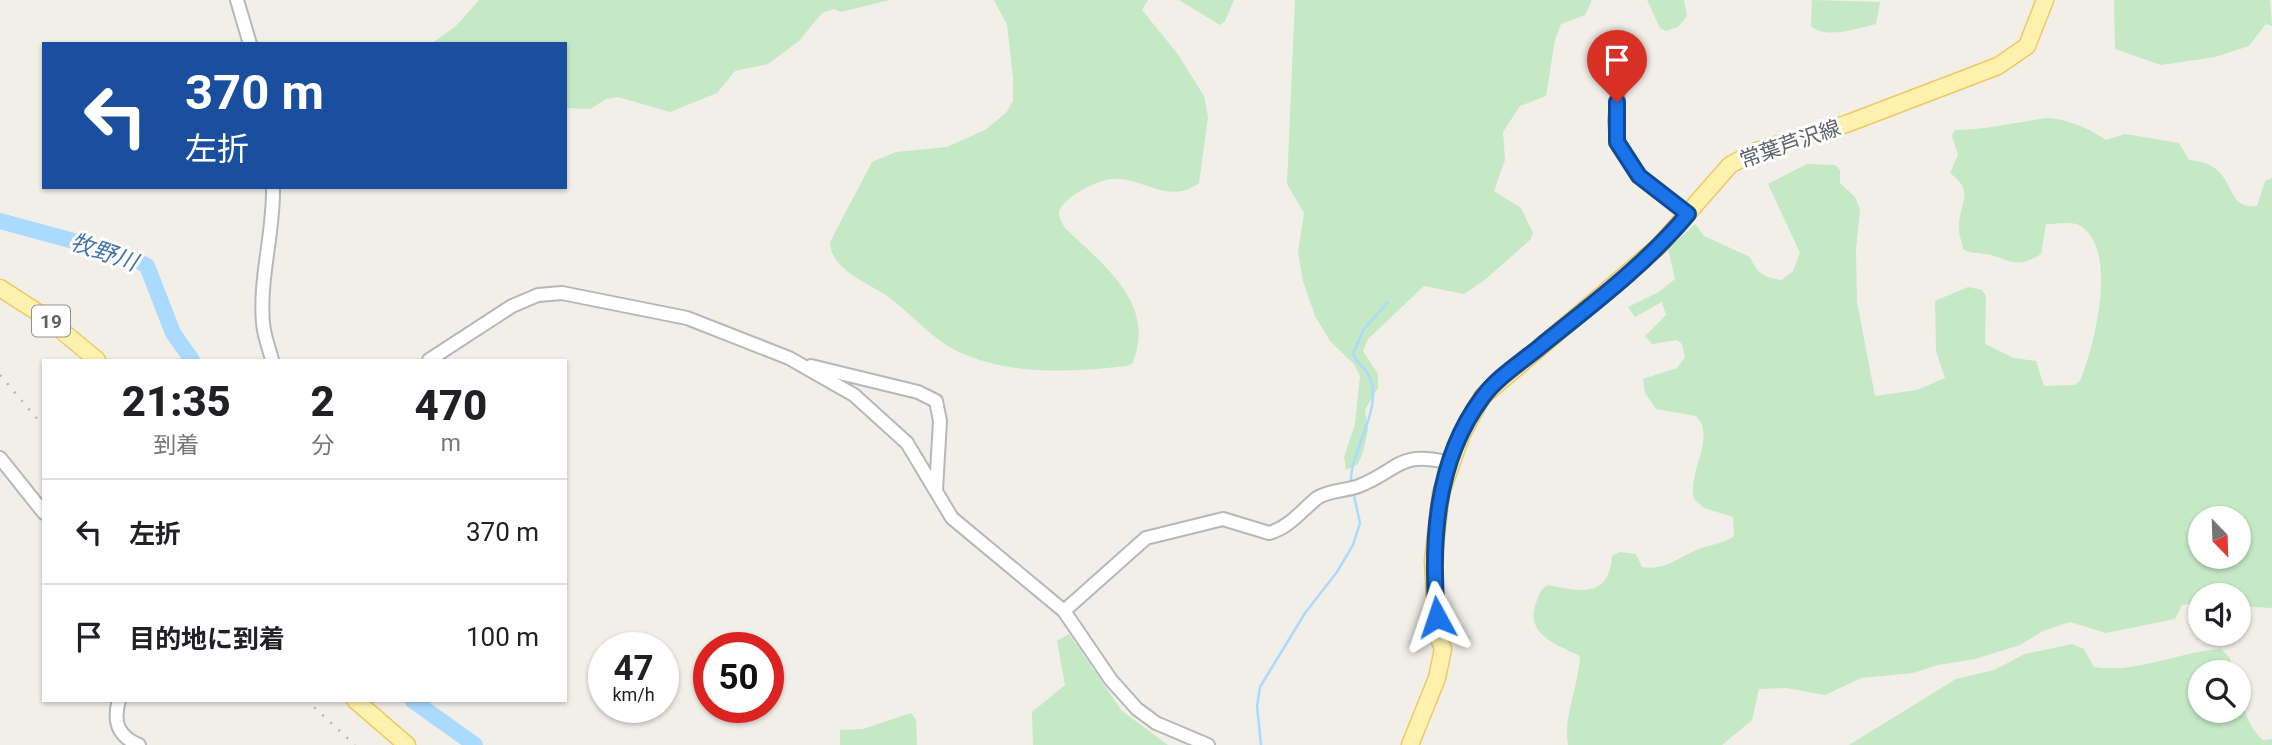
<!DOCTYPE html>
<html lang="ja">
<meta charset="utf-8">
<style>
:root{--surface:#fff;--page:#f6f6f6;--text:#202124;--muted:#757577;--line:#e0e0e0}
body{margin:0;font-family:Roboto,"Noto Sans JP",sans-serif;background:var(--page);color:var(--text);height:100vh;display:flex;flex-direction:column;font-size:26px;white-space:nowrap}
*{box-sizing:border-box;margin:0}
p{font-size:23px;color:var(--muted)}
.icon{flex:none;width:38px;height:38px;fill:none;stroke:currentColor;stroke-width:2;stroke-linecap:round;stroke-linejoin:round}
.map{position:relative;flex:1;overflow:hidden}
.sheet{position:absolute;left:42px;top:359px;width:525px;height:343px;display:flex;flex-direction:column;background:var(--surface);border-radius:0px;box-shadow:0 2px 5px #0004}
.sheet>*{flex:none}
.hud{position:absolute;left:42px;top:42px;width:525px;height:147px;border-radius:0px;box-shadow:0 2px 5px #0004;background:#1a4fa0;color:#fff;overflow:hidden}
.needle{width:46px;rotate:157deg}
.tools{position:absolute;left:2188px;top:506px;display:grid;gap:14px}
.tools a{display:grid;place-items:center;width:63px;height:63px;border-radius:50%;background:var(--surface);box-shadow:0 2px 5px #0004;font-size:35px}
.speed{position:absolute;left:588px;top:632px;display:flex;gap:14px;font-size:35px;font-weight:700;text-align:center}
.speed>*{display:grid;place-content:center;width:91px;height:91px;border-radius:50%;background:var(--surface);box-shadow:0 2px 5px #0004;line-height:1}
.speed small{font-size:18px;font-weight:400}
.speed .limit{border:10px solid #d22;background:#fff;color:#111}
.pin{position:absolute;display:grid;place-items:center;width:60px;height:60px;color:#fff;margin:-72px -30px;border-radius:50% 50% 50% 0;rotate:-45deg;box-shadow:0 0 7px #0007}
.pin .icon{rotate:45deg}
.me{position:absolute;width:77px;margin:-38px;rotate:355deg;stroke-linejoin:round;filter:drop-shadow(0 0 5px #0008)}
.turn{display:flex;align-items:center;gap:24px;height:147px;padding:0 28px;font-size:32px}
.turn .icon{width:91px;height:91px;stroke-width:2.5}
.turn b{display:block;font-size:49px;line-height:60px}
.eta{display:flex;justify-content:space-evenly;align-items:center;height:119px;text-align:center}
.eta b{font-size:42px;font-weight:800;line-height:49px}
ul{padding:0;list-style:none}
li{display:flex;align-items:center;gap:21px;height:105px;padding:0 28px;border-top:2px solid var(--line)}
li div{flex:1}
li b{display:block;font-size:26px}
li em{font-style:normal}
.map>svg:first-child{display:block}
.green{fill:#c5e8c5;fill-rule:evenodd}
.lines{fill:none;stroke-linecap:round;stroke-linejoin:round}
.stream{stroke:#aadaff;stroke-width:2.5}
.river{stroke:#aadaff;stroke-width:16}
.minor-casing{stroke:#b5b8bc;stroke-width:16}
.major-casing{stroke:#f2c960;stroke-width:19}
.minor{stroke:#fff;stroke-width:12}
.major{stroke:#fff2af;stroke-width:16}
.rail{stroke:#b6b7b8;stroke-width:2.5;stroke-dasharray:2 9;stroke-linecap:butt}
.route-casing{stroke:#114b97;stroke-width:18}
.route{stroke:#1a73e8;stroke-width:12}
.labels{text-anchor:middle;stroke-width:6;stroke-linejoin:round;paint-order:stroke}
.shield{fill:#fff;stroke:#8f9295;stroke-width:2}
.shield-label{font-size:19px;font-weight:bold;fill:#5f6368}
.street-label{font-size:21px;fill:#5f6368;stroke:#fff}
.water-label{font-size:23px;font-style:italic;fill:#4174aa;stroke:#fff}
</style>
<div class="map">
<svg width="2272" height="745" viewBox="0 0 2272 745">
<rect width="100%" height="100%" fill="#f1efe8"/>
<path class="green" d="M479 0H890L841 12 834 9 822 13 799 41 768 64 735 71 717 93 670 112 618 97 606 99 590 109 565 108V44H431L456 26Z
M994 0H1148L1142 10 1177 53 1204 96 1208 117 1199 183C1168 206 1142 176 1111 179 1097 180 1061 198 1059 213 1059 218 1062 223 1065 228 1103 265 1158 304 1132 364L1126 366C1072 372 1008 376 957 351 929 337 908 309 881 292 863 281 830 267 830 242L872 162 896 152 947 147 985 130 1006 113 1013 101V78L1007 25Z
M1179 0H1234L1225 21 1220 25Z
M1295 0H1592L1585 15 1561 24 1555 40 1546 96 1520 106 1503 132 1505 160 1494 191 1521 208 1533 233 1530 240 1486 279 1464 294 1424 286 1368 339 1363 351 1378 374V388L1365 410 1368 430 1363 452 1358 464 1346 470 1344 457 1355 424 1360 376 1354 364 1330 341 1315 316 1303 281 1298 252 1304 213 1287 184Z
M1647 0H1684L1687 16 1678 27 1666 31 1660 28Z
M1812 0 1880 2 1876 24C1858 28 1827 40 1811 26Z
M2114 0H2270L2272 26 2266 24 2249 46 2215 57 2161 65 2115 49Z
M2048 118C2070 120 2088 128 2106 140L2125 134 2179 143 2189 160C2241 164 2220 210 2257 206L2265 181 2272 178V608L2238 606V595H2200V603L2182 605 2175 619 2106 633 2070 622 2043 631 2020 645 1975 659 1938 665 1913 673 1861 678 1825 695 1786 688 1759 689 1752 720 1722 745H1568C1563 714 1579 686 1580 656 1558 645 1524 635 1536 603 1539 595 1540 589 1548 585 1581 592 1609 598 1612 556L1620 552 1636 554 1642 567C1665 571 1679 557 1699 549 1712 544 1723 544 1734 536L1733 517 1704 508 1694 499C1687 473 1717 437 1696 416L1656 409 1645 393 1643 379 1677 368 1685 357 1682 344 1677 340 1652 344 1645 336 1666 315 1662 302 1635 317 1628 307 1659 292 1675 279 1668 249 1695 224 1704 236 1750 257C1757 273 1764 278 1782 280L1793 271 1800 253 1768 184 1807 164 1835 165 1840 170V183L1855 197 1860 209 1856 250 1857 302 1875 396 1917 390 1945 378 1936 351 1935 301 1968 287 1982 290 1986 296 1985 344 2014 358 2036 361 2044 386 2074 385 2080 381C2094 347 2120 248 2079 225 2071 221 2056 224 2046 224L2041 254C2018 268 2014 262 1991 255 1981 252 1972 255 1963 249 1962 242 1958 233 1959 226 1959 203 1976 192 1950 173L1958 155 1952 136 1955 130C1986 130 2017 122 2048 118ZM2200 518H2238V556H2200Z
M1069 634 1122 711 1168 745H1033L1032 712 1065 685 1057 641Z
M2072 644 2084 649 2094 667C2135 674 2178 652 2221 649L2230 658 2235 672H2200V710H2238V683C2242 702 2247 727 2263 740L2272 739V745H1849L1956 679 1994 670 2025 654Z
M911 713 916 720 917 745H840V730L863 729Z"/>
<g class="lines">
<path class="stream" d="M1351 485C1348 453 1385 408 1369 376 1365 367 1356 363 1353 354L1364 329 1387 303
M1261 745 1257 706 1260 687 1305 613 1337 572 1353 545 1360 523 1353 491"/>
<path class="river" d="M0 221 132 257 147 266 173 333 192 360
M412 700 475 745"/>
<g class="minor-casing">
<path id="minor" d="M237 0 250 44
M1619 83 1615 121 1617 142 1639 176 1688 214
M272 360C269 348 264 336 263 323 259 278 274 233 273 187
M429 360 512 306 538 295 562 293 687 318 789 358 854 395 907 443 952 518 1064 611 1111 680 1137 709 1156 723 1208 745
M811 366 918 392 936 401 940 421 936 490
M0 458 44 513
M1064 611 1146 538 1223 519 1269 533C1290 527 1301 511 1317 498 1329 490 1346 491 1359 486 1401 469 1398 450 1450 463
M119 700C113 721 117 736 139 745"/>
</g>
<g class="major-casing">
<path id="major" d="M0 288 45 317 97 360
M355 700 407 745
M1410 745 1437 678 1443 649 1437 633 1433 561 1441 493 1461 436 1482 397 1659 246 1730 165 1756 151 1846 124 1998 66 2027 46 2045 0"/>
</g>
<use href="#minor" class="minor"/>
<use href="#major" class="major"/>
<path class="rail" d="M0 375 44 427
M306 700 355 745"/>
</g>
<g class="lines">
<g class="route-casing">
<path id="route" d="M1437 617C1431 543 1435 461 1482 398 1497 377 1522 362 1542 345 1593 304 1646 264 1688 214L1639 176 1617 142V102"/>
</g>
<use href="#route" class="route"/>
</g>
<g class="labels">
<rect class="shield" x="32" y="305.5" width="38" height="31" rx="5"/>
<g class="shield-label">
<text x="51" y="328">19</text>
</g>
<g class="street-label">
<text transform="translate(1790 144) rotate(-19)" y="7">常葉芦沢線</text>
</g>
<g class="water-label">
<text transform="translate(104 252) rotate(19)" y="8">牧野川</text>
</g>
</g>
</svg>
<div class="tools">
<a><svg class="needle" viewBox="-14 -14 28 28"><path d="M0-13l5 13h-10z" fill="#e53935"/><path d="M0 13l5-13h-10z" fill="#757577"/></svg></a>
<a><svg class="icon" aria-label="sound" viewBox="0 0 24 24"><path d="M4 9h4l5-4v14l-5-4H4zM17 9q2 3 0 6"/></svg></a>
<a><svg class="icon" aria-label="search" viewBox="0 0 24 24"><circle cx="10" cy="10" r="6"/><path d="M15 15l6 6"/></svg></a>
</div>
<div class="speed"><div>47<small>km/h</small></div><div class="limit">50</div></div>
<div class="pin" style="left:1617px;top:102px;background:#d93025"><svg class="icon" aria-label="arrive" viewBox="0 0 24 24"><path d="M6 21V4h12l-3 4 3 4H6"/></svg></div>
<svg class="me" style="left:1437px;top:617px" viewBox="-20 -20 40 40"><path d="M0-17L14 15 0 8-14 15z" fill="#1a73e8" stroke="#fff" stroke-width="4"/></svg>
<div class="hud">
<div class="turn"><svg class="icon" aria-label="left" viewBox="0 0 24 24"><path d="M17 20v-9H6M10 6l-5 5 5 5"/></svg><div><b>370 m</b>左折</div></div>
</div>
<section class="sheet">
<div class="eta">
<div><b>21:35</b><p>到着</p></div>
<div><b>2</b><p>分</p></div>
<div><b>470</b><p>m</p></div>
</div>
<ul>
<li><svg class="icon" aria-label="left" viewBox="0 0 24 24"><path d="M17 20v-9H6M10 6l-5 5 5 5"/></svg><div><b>左折</b></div><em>370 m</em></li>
<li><svg class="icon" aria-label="arrive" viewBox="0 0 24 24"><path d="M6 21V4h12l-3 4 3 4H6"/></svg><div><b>目的地に到着</b></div><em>100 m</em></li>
</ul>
</section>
</div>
